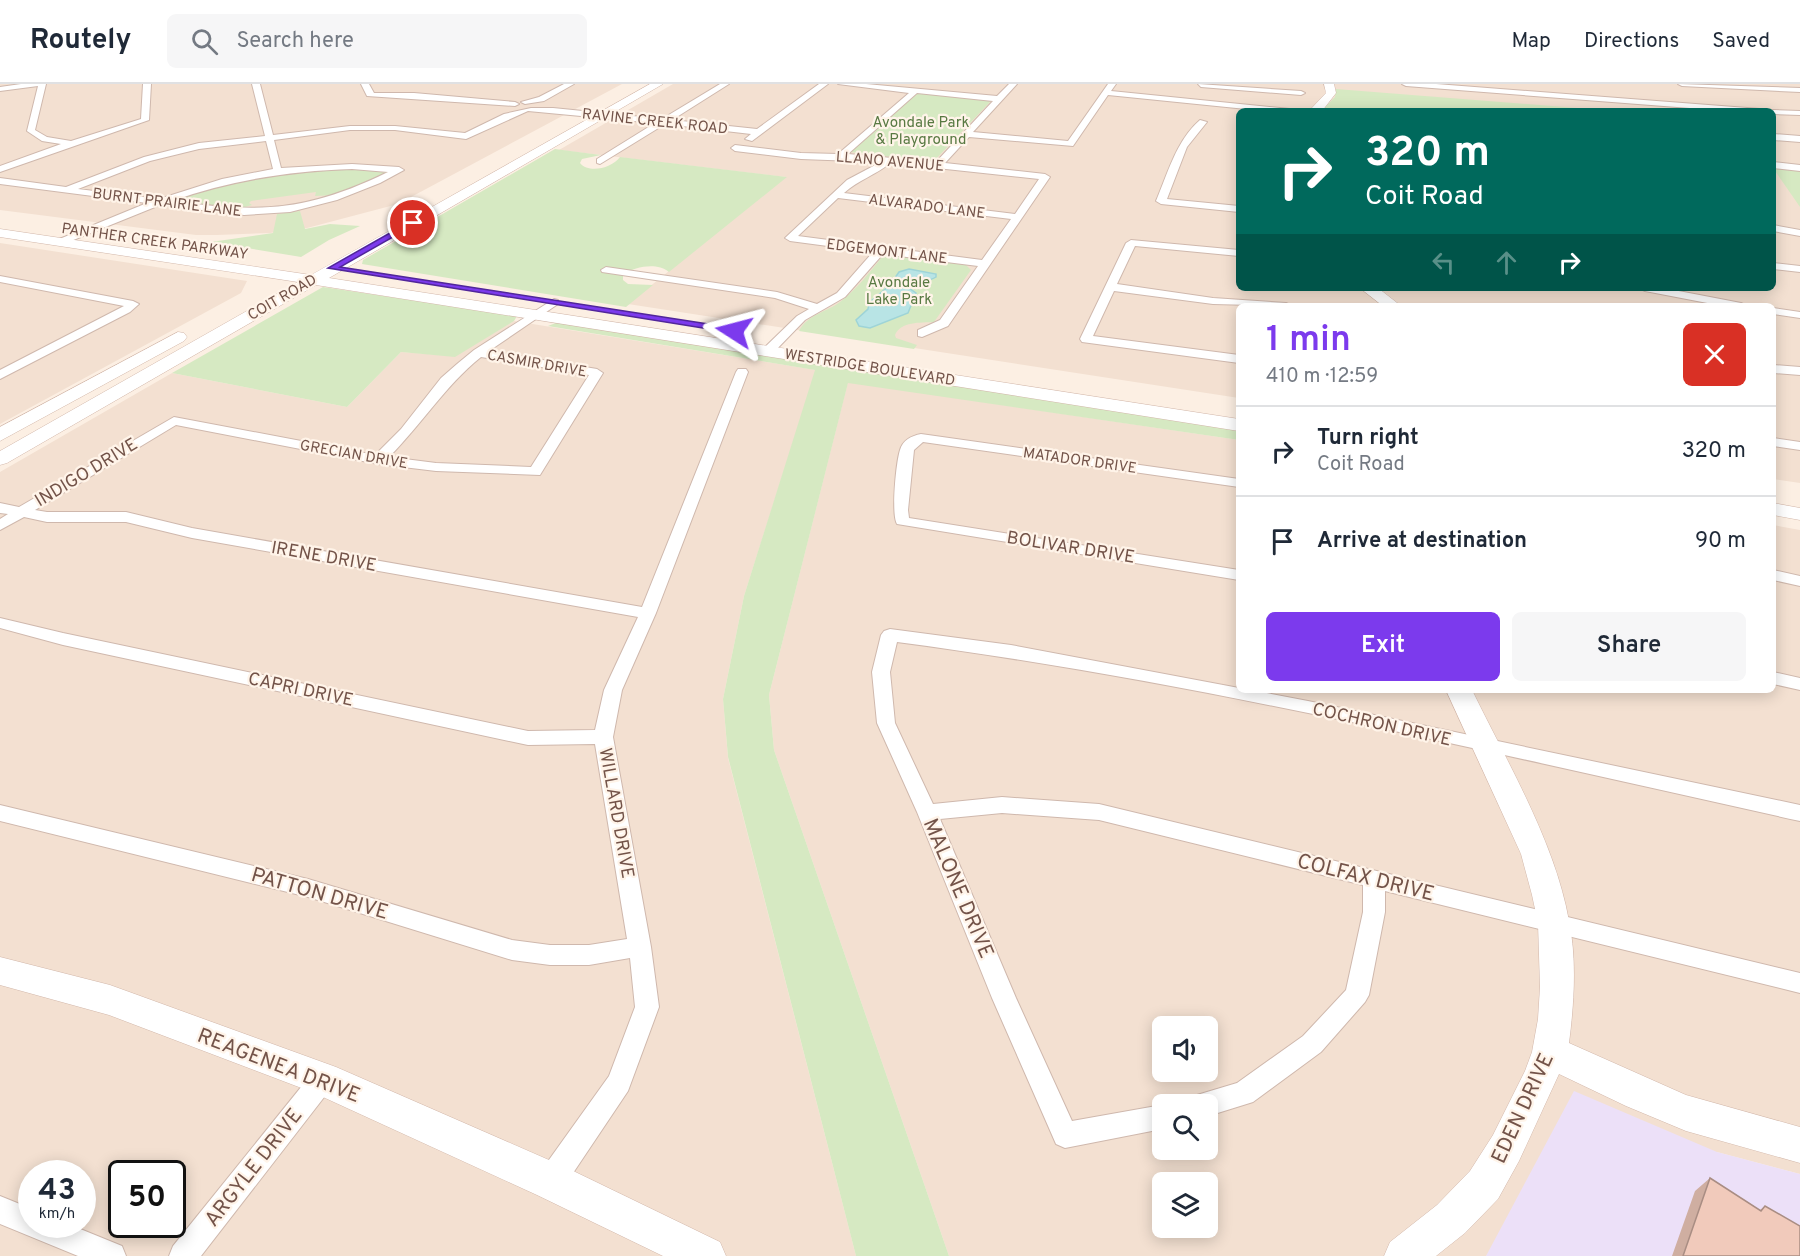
<!DOCTYPE html>
<meta charset="utf-8">
<style>
:root{--surface:#fff;--page:#f6f6f7;--text:#1f2937;--muted:#747a83;--line:#e0e1e3;--accent:#7c3aed}
body{margin:0;font-family:Overpass,sans-serif;background:var(--page);color:var(--text);height:100vh;display:flex;flex-direction:column;font-size:22px;white-space:nowrap}
*{box-sizing:border-box;margin:0}
p{font-size:20px;color:var(--muted)}
.icon{flex:none;width:33px;height:33px;fill:none;stroke:currentColor;stroke-width:2;stroke-linecap:round;stroke-linejoin:round}
.map{position:relative;flex:1;overflow:hidden}
.sheet{position:absolute;left:1236px;top:219px;width:540px;height:390px;display:flex;flex-direction:column;background:var(--surface);border-radius:9px;box-shadow:0 3px 15px #0003}
.sheet>*{flex:none}
.hud{position:absolute;left:1236px;top:24px;width:540px;height:183px;border-radius:9px;box-shadow:0 3px 15px #0003;background:#00695c;color:#fff;overflow:hidden}
.controls{position:absolute;left:1152px;top:932px;display:grid;gap:12px}
.controls a{display:grid;place-items:center;width:66px;height:66px;border-radius:9px;background:var(--surface);box-shadow:0 3px 15px #0003;font-size:30px}
.speed{position:absolute;left:18px;top:1076px;display:flex;gap:12px;font-size:30px;font-weight:700;text-align:center}
.speed>*{display:grid;place-content:center;width:78px;height:78px;border-radius:50%;background:var(--surface);box-shadow:0 3px 15px #0003;line-height:1}
.speed small{font-size:15px;font-weight:400}
.speed .limit{border:3px solid #111;border-radius:9px;background:#fff;color:#111}
.pin{position:absolute;display:grid;place-items:center;width:51px;height:51px;color:#fff;margin:-26px;border:3px solid #fff;border-radius:50%;box-shadow:0 2px 6px #0007}
.me{position:absolute;width:66px;margin:-33px;rotate:279deg;stroke-linejoin:round;filter:drop-shadow(0 0 4px #0008)}
.turn{display:flex;align-items:center;gap:21px;height:126px;padding:0 30px;font-size:27px}
.turn .icon{width:78px;height:78px;stroke-width:2.5}
.turn b{display:block;font-size:42px;line-height:51px}
.lanes{display:flex;align-items:center;height:57px;padding:0 30px;background:#0003;justify-content:center;gap:30px;direction:ltr}
.lanes .off{opacity:.35}
.round{display:grid;place-items:center;flex:none;width:63px;height:63px;border-radius:9px;background:var(--page)}
.headline{display:flex;align-items:center;justify-content:space-between;height:102px;padding:0 30px}
h1{font-size:36px;font-weight:600;line-height:45px;color:var(--accent)}
.action{display:flex;gap:12px;margin-top:auto;padding:12px 30px}
.action a{flex:1;height:69px;border-radius:9px;background:var(--accent);color:#fff;font-size:24px;font-weight:600;line-height:69px;text-align:center}
.action a+a{background:var(--page);color:var(--text)}
ul{padding:0;list-style:none}
li{display:flex;align-items:center;gap:18px;height:90px;padding:0 30px;border-top:2px solid var(--line)}
li div{flex:1}
li b{display:block;font-size:22px}
li em{font-style:normal}
header{display:flex;align-items:center;gap:36px;box-sizing:border-box;height:84px;padding:0 30px;background:var(--surface);border-bottom:2px solid var(--line)}
header strong{font-size:28px}
nav{display:flex;gap:33px;margin-inline-start:auto;font-size:21px}
.search{width:420px;height:54px;background:var(--page);display:flex;align-items:center;gap:15px;box-sizing:border-box;padding:0 21px;border-radius:9px;color:var(--muted);font-size:22px}
.map>svg:first-child{display:block}
.residential{fill:#f3e0d1;fill-rule:evenodd}
.education{fill:#ece0f8}
.green{fill:#d6e9c2}
.water{fill:#b8e4e5;stroke:#9ed4d7;stroke-width:1.5}
.lines{fill:none;stroke-linecap:round;stroke-linejoin:round}
.street-casing{stroke:#cfb8ad;stroke-width:2}
.secondary-casing{stroke:#d2b7aa;stroke-width:1}
.street{fill:#fff;fill-rule:evenodd}
.secondary{fill:#fff;fill-rule:evenodd}
.wall{fill:#cfaea1}
.building{fill:#f1cabb;stroke:#a98d83;stroke-width:1.5}
.route{fill:#7c3aed;stroke:#51269a;stroke-width:1.5}
.labels{text-anchor:middle;stroke-width:4.5;stroke-linejoin:round;paint-order:stroke}
.far-street-label{font-size:15px;fill:#735349;stroke:#fff4e9}
.far-park-label{font-size:15px;fill:#587942;stroke:#fff4e9}
.street-label{font-size:18px;fill:#735349;stroke:#fff4e9}
.near-street-label{font-size:21px;fill:#735349;stroke:#fff4e9}
</style>
<header>
<strong>Routely</strong>
<div class="search"><svg class="icon" aria-label="search" viewBox="0 0 24 24"><circle cx="10" cy="10" r="6"/><path d="M15 15l6 6"/></svg>Search here</div>
<nav><a>Map</a><a>Directions</a><a>Saved</a></nav>
</header>
<div class="map">
<svg width="1800" height="1172" viewBox="0 0 1800 1172">
<rect width="100%" height="100%" fill="#fcefe3"/>
<path class="residential" d="M0 0H622L398 120 307 144 270 149 217 151H196L0 126Z
M673 0H1800V399L1773 395V222H1239V314L628 220 786 93 559 66ZM1239 27H1773V204H1239Z
M0 159 247 197 241 209 0 340Z
M514 237 816 286 744 512 723 615 728 674 856 1172H0V388L172 289 347 323 401 268 455 272ZM32 1089H82V1140H32ZM122 1089H172V1140H122Z
M848 298 1239 356V606H1773V441L1800 446V1090L1717 1068 1486 1172H949L774 666 769 611ZM1162 942H1208V987H1162ZM1162 1020H1208V1065H1162ZM1162 1098H1208V1143H1162Z"/>
<path class="education" d="M1574 1007 1717 1068 1800 1090V1172H1486Z"/>
<path class="green" d="M1336 5 1615 27H1321L1335 13Z
M923 9 991 17 933 78 850 68 917 10Z
M555 65 601 71 582 75 580 79C589 90 612 84 620 73L787 93 669 188C656 178 636 183 623 190V196L628 200 653 201 626 223 362 180 363 176Z
M338 83 387 88 338 111 315 112 316 108 251 117 249 119 252 121 238 125 176 116C224 90 284 88 338 83Z
M1773 84 1800 86V123Z
M300 127 305 145 330 140 360 142 329 156 301 173 211 158 273 149 277 130Z
M892 171 965 180 971 186 934 238C920 239 901 237 895 251L896 254 917 261 914 265 799 247C808 230 827 228 840 218 857 205 869 189 882 173Z
M323 203 512 231 517 232 514 237 455 273 401 268 347 323 172 289Z
M561 237 1239 345V356L848 299 769 611 774 666 949 1172H856L728 673 723 615 744 512 815 286 548 242Z"/>
<path class="water" d="M909 185 936 190V193C927 199 916 196 909 204L916 209 908 229 870 244 859 242 856 236 868 225 869 219 890 201 899 188Z"/>
<g class="lines">
<g class="street-casing">
<path id="street" d="M21 0H46L35 46 47 53 71 57 141 35 143 0H151L149 36 0 88V82L61 60 42 57 27 47 38 2 0 7V3Z
M252 0H260L273 51 350 42H395L465 49 504 30 531 24H553L662 35 720 0H729L672 36 757 45 819 0H828L752 57 745 55 751 50 665 40 600 80 597 79V75L655 39 528 27 466 55 395 46H350L274 56 281 84 352 80 399 83 404 86 380 99 337 116 290 128 244 131 160 121 61 161 57 160V156L147 119 0 100V94L66 103 144 73 199 59 265 52ZM266 57 273 85 222 95 159 115 78 105 150 77 199 65ZM352 85 388 88C306 128 261 129 172 117 231 96 290 87 352 85Z
M361 0H369L374 9H414L515 18 519 20 515 22 367 12Z
M564 0H574L544 17 525 20 521 18 539 13Z
M838 0H866L997 12 1009 0H1017L973 48 1068 57 1108 0H1116L1111 7 1290 25 1294 27H1266L1108 11 1073 62 969 53 945 79 1045 90 1050 93 948 242 922 253 918 252V246L940 236 978 182 883 170 845 213 805 236 772 270H764L762 267 764 264 797 232 809 225 775 214 602 188 601 186 606 183 777 208 817 220 837 209 873 168 790 157 785 154 847 96 881 78 801 75 735 67 731 64 735 61 801 69 838 70 909 9ZM917 9 993 17 936 78 848 70ZM890 79 1039 95 1015 130 844 109C858 96 876 91 890 79ZM838 114 1011 135 982 176 798 152Z
M1198 0 1301 7 1305 9 1301 11 1201 3Z
M1402 0H1436L1760 25 1764 27H1729L1406 2Z
M1678 0 1800 4V8L1682 2Z
M1773 26 1800 27V31L1773 30V27H1770Z
M1200 36 1207 38 1187 63 1167 115 1239 122V128L1161 120 1156 117C1168 89 1176 57 1200 36Z
M1773 50 1800 52V58L1773 56Z
M1773 78 1800 81V87L1773 84Z
M1773 141 1800 146V152L1773 147Z
M1131 156 1239 166V172L1135 162 1117 200 1213 214 1286 219 1292 222 1213 220 1114 207 1093 252 1239 271V279L1082 258 1080 255 1126 159Z
M1773 179 1800 182V188L1773 185Z
M0 192 133 217 139 220 130 228 0 295V286L124 222 0 198Z
M1639 204H1663L1741 219 1747 222H1723L1645 207Z
M554 215 558 216V220L489 267 597 285 603 289 540 391 436 387 378 380 176 341 35 426 47 428H126L192 444 642 523 736 288 738 285H746L748 288 656 529 622 606 613 653 651 863 659 923 628 1007 561 1107 551 1111 541 1107 537 1097 541 1087 609 992 635 923 630 874 589 881H550L512 876 308 813 0 737V721L308 795 512 856 550 861H589L627 855 595 660 528 661 63 561 0 544V534L63 549 528 647 595 646 604 606 638 533 192 454 126 438H47L24 433 0 446V435L8 430 0 429V419L19 423 174 333 375 371 401 345 441 294 457 280 474 266ZM481 273 589 291 531 383 436 379 389 373C421 341 445 302 481 273Z
M1773 224 1800 228V234L1773 230Z
M1773 281 1800 283V291L1773 289Z
M921 350 1239 395V403L923 358 914 366 908 426 909 434 1239 486V496L897 440C891 430 896 379 900 366 903 356 911 352 921 350Z
M1773 354 1800 358V366L1773 362Z
M1773 486 1800 492V502L1773 496Z
M890 545 1011 561 1239 604V606H1251L1308 617 1800 721V737C1501 671 1201 598 897 558L890 588 895 639 933 720 1002 713 1099 720 1800 889V909L1385 807V828L1369 911 1365 918 1321 968 1253 1018 1208 1032V1020H1193L1197 1011 1237 999 1303 952 1346 906 1363 828V801L1099 736 1002 729 940 735 1016 914 1072 1037 1162 1021V1045L1065 1064 1056 1060 992 914 917 728 877 639 872 588 881 551 884 547Z
M1773 588 1800 594V606L1773 600Z
M323 983 332 987 336 995 332 1003 201 1172H169L173 1162 314 987Z
M0 1112 32 1125V1140H68L122 1162 126 1172H78L0 1140Z"/>
</g>
<g class="secondary-casing">
<path id="secondary" d="M650 0H663L329 194 1239 335V347L316 201 7 379 0 381V367L298 198 0 153V145L311 191Z
M1324 0H1334L1336 9 1322 27H1309L1326 9Z
M1360 204H1378L1401 222H1383Z
M178 248 184 249 187 253 184 257 0 357V343Z
M1773 419 1800 424V436L1773 431Z
M1446 606H1472C1507 678 1555 758 1569 837 1577 876 1574 920 1569 959L1686 1011 1800 1043V1079L1686 1047 1626 1022 1559 990 1519 1077 1498 1115 1465 1149 1436 1172H1384L1390 1158 1437 1121 1470 1087 1493 1051 1525 987 1532 968 1538 935 1540 903 1538 839 1532 811 1521 770Z
M0 873 110 901 336 983 565 1083 720 1158 726 1172H663L537 1111 312 1008 109 931 0 901Z"/>
</g>
<use href="#street" class="street"/>
<use href="#secondary" class="secondary"/>
</g>
<path class="wall" d="M1710 1094 1760 1126 1765 1122 1800 1172H1672L1695 1107Z"/>
<path class="building" d="M1710 1094 1761 1127 1765 1122 1800 1142V1172H1683Z"/>
<path class="route" d="M413 136 417 139 416 140 340 183 734 244 739 247 734 249 328 184Z"/>
<g class="labels">
<g class="far-street-label">
<text transform="translate(655 37) rotate(6)" y="5">RAVINE CREEK ROAD</text>
<text transform="translate(890 77) rotate(5)" y="5">LLANO AVENUE</text>
<text transform="translate(167 118) rotate(7)" y="5">BURNT PRAIRIE LANE</text>
<text transform="translate(927 122) rotate(7)" y="5">ALVARADO LANE</text>
<text transform="translate(155 157) rotate(8)" y="5">PANTHER CREEK PARKWAY</text>
<text transform="translate(887 167) rotate(7)" y="5">EDGEMONT LANE</text>
<text transform="translate(282 213) rotate(-30)" y="5">COIT ROAD</text>
<text transform="translate(537 279) rotate(10)" y="5">CASMIR DRIVE</text>
<text transform="translate(870 283) rotate(9)" y="5">WESTRIDGE BOULEVARD</text>
<text transform="translate(354 370) rotate(10)" y="5">GRECIAN DRIVE</text>
<text transform="translate(1080 376) rotate(8)" y="5">MATADOR DRIVE</text>
</g>
<g class="far-park-label">
<text x="921" y="43">Avondale Park<tspan x="921" dy="17">&amp; Playground</tspan></text>
<text x="899" y="203">Avondale<tspan x="899" dy="17">Lake Park</tspan></text>
</g>
<g class="street-label">
<text transform="translate(86 388) rotate(-31)" y="6">INDIGO DRIVE</text>
<text transform="translate(1071 463) rotate(9)" y="6">BOLIVAR DRIVE</text>
<text transform="translate(324 472) rotate(10)" y="6">IRENE DRIVE</text>
<text transform="translate(301 605) rotate(12)" y="6">CAPRI DRIVE</text>
<text transform="translate(1382 640) rotate(13)" y="6">COCHRON DRIVE</text>
<text transform="translate(617 729) rotate(80)" y="6">WILLARD DRIVE</text>
</g>
<g class="near-street-label">
<text transform="translate(1366 793) rotate(14)" y="7">COLFAX DRIVE</text>
<text transform="translate(959 804) rotate(67)" y="7">MALONE DRIVE</text>
<text transform="translate(320 809) rotate(16)" y="7">PATTON DRIVE</text>
<text transform="translate(279 981) rotate(21)" y="7">REAGENEA DRIVE</text>
<text transform="translate(1522 1024) rotate(-65)" y="7">EDEN DRIVE</text>
<text transform="translate(253 1083) rotate(-52)" y="7">ARGYLE DRIVE</text>
</g>
</g>
</svg>
<div class="controls">
<a><svg class="icon" aria-label="sound" viewBox="0 0 24 24"><path d="M4 9h4l5-4v14l-5-4H4zM17 9q2 3 0 6"/></svg></a>
<a><svg class="icon" aria-label="search" viewBox="0 0 24 24"><circle cx="10" cy="10" r="6"/><path d="M15 15l6 6"/></svg></a>
<a><svg class="icon" aria-label="layers" viewBox="0 0 24 24"><path d="M12 4l9 5-9 5-9-5zM3 14l9 5 9-5"/></svg></a>
</div>
<div class="speed"><div>43<small>km/h</small></div><div class="limit">50</div></div>
<div class="pin" style="left:413px;top:139px;background:#d93025"><svg class="icon" aria-label="arrive" viewBox="0 0 24 24"><path d="M6 21V4h12l-3 4 3 4H6"/></svg></div>
<svg class="me" style="left:734px;top:247px" viewBox="-20 -20 40 40"><path d="M0-17L14 15 0 8-14 15z" fill="#7c3aed" stroke="#fff" stroke-width="4"/></svg>
<div class="hud">
<div class="turn"><svg class="icon" aria-label="right" viewBox="0 0 24 24"><path d="M7 20v-9h11M14 6l5 5-5 5"/></svg><div><b>320 m</b>Coit Road</div></div>
<div class="lanes"><svg class="icon off" aria-label="left" viewBox="0 0 24 24"><path d="M17 20v-9H6M10 6l-5 5 5 5"/></svg><svg class="icon off" aria-label="ahead" viewBox="0 0 24 24"><path d="M12 20V5M6 11l6-6 6 6"/></svg><svg class="icon" aria-label="right" viewBox="0 0 24 24"><path d="M7 20v-9h11M14 6l5 5-5 5"/></svg></div>
</div>
<section class="sheet">
<div class="headline"><div><h1>1 min</h1><p>410 m · 12:59</p></div><a class="round" style="background:#d93025;color:#fff"><svg class="icon" aria-label="close" viewBox="0 0 24 24"><path d="M6 6l12 12M18 6L6 18"/></svg></a></div>
<ul>
<li><svg class="icon" aria-label="right" viewBox="0 0 24 24"><path d="M7 20v-9h11M14 6l5 5-5 5"/></svg><div><b>Turn right</b><p>Coit Road</p></div><em>320 m</em></li>
<li><svg class="icon" aria-label="arrive" viewBox="0 0 24 24"><path d="M6 21V4h12l-3 4 3 4H6"/></svg><div><b>Arrive at destination</b></div><em>90 m</em></li>
</ul>
<div class="action"><a>Exit</a><a>Share</a></div>
</section>
</div>
